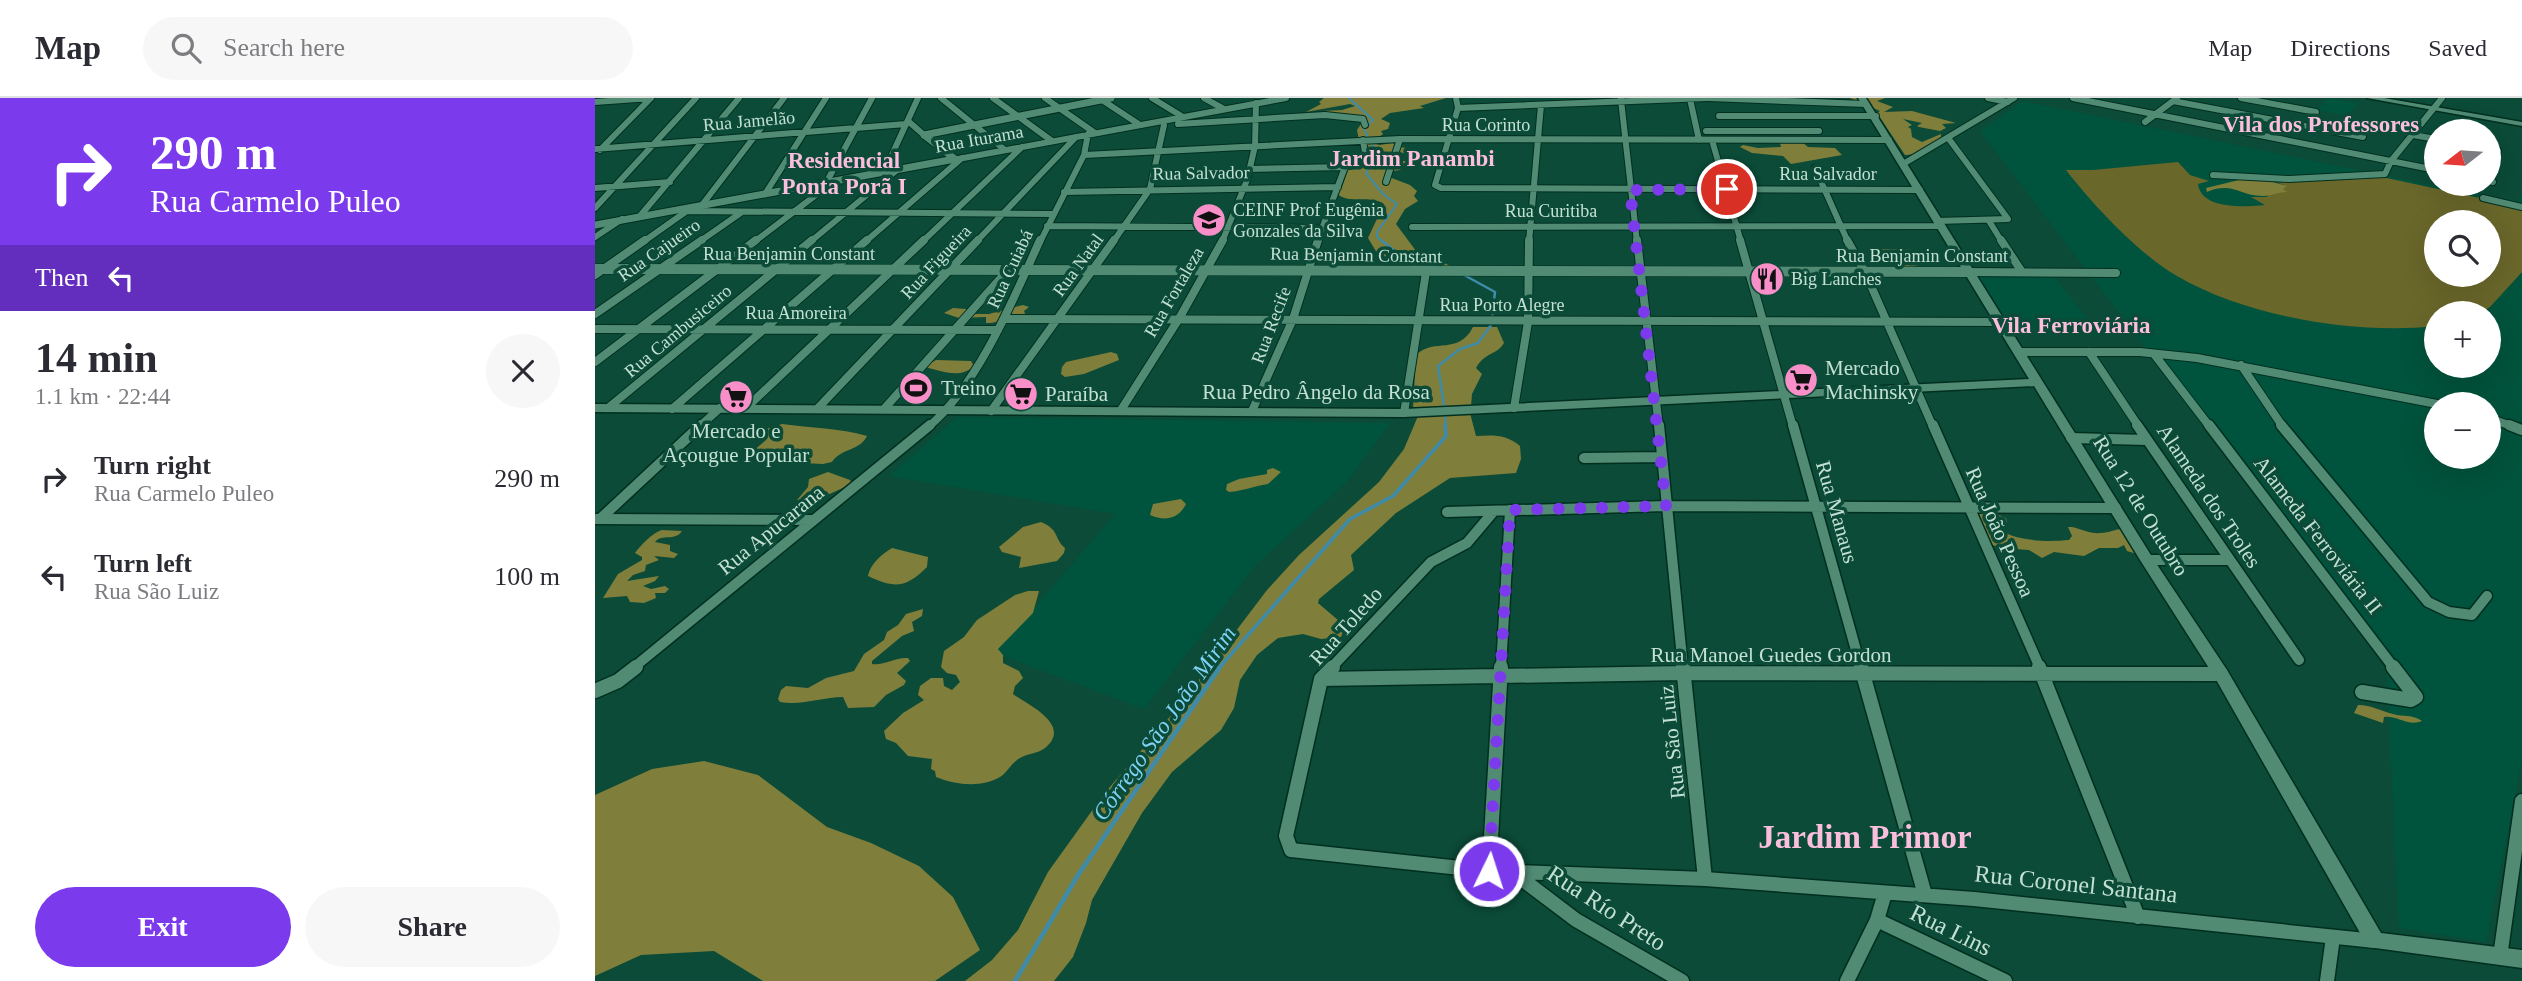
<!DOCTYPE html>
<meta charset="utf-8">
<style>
:root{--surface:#fff;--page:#f7f7f7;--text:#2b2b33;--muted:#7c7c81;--line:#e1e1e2;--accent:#7c3aed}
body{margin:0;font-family:Georgia,serif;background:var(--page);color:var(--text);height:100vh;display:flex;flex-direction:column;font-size:26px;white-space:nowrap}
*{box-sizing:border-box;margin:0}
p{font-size:23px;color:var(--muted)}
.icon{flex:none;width:38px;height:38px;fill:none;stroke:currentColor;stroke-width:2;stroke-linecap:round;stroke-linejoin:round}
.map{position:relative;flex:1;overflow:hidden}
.side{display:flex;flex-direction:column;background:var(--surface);width:595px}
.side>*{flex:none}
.guide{background:#7c3aed;color:#fff;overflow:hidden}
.needle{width:46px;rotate:253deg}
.buttons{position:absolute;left:1829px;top:21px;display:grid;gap:14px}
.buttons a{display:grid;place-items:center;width:77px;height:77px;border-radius:50%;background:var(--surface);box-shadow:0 7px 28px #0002;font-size:35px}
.pin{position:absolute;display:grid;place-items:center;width:60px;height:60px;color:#fff;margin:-30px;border:4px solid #fff;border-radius:50%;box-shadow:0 2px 7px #0007}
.me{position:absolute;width:77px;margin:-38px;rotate:4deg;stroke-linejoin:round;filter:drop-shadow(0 0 5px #0008)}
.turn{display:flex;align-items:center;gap:24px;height:147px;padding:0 35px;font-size:32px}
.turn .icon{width:91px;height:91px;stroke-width:2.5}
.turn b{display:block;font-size:49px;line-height:60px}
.then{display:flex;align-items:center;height:66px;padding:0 35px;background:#0003;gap:14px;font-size:26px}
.round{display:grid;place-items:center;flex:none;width:74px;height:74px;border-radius:37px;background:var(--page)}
.headline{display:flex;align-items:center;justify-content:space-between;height:119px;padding:0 35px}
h1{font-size:42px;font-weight:800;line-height:52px}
.cta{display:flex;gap:14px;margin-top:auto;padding:14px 35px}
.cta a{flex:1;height:80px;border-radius:42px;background:var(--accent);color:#fff;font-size:28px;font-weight:800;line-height:80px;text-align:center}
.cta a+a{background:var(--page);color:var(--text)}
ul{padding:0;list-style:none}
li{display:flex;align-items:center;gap:21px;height:98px;padding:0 35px}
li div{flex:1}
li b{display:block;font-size:26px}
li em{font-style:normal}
header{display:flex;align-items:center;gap:42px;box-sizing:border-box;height:98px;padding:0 35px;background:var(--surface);border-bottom:2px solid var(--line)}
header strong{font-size:33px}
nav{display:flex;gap:38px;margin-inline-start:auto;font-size:24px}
.search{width:490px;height:63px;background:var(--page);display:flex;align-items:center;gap:18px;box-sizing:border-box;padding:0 24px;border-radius:38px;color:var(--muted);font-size:26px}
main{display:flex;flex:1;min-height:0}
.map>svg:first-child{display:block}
.built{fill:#00533c;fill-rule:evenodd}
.green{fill:#6a672b;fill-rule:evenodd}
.forest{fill:#807e3b}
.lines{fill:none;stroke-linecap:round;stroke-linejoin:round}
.stream-far3{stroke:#3e8caa;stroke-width:2}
.stream-far2{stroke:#3e8caa;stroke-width:2.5}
.stream-far1{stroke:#3e8caa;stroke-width:3.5}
.stream{stroke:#3e8caa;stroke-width:4.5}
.minor-far3-casing{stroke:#002f20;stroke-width:8}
.minor-far2-casing{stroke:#002f20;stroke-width:10}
.minor-far1-casing{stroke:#002f20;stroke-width:13}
.minor-casing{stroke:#002f20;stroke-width:17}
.tertiary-far1-casing{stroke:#002f20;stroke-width:9}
.tertiary-casing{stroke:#002f20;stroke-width:11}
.secondary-casing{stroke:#002f20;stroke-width:3}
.minor-far3{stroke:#518b74;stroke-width:6}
.minor-far2{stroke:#518b74;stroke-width:8}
.minor-far1{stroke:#518b74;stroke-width:10}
.minor{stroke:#518b74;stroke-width:14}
.tertiary-far1{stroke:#518b74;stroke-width:7}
.tertiary{stroke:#518b74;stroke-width:10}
.secondary{fill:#518b74;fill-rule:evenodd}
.route{stroke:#7c3aed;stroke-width:12;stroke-dasharray:0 21.6}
.labels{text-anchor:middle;stroke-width:7;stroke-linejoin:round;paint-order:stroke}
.far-street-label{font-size:18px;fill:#c3e0d3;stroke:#0b4b38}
.far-poi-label{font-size:18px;fill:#c3e0d3;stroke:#0b4b38;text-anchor:start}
.poi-label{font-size:21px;fill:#c3e0d3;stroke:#0b4b38;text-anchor:start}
.street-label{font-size:21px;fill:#c3e0d3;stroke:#0b4b38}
.far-district-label{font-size:23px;font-weight:bold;fill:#fbbedd;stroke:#0b4b38}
.water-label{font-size:23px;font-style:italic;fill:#7fd2f5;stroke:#0b4b38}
.near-street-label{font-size:24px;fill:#c3e0d3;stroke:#0b4b38}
.near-district-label{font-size:33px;font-weight:bold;fill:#fbbedd;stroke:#0b4b38}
</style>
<header>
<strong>Map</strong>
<div class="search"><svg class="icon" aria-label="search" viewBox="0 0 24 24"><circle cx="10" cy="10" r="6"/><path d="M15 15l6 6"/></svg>Search here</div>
<nav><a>Map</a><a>Directions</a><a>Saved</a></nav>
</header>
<main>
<section class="side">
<div class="guide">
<div class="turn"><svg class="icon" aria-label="right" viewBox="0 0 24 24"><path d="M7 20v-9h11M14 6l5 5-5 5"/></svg><div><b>290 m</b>Rua Carmelo Puleo</div></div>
<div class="then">Then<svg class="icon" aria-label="left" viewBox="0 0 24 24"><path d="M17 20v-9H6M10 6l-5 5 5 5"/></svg></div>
</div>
<div class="headline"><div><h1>14 min</h1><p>1.1 km · 22:44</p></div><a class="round"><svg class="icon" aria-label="close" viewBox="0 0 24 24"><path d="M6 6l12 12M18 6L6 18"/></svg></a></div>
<ul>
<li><svg class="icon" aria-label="right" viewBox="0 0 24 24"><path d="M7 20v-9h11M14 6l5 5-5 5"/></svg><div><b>Turn right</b><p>Rua Carmelo Puleo</p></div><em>290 m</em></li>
<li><svg class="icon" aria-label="left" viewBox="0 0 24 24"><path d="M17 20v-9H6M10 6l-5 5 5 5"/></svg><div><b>Turn left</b><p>Rua São Luiz</p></div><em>100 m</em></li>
</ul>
<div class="cta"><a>Exit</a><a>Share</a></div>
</section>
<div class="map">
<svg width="1927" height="883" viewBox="0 0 1927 883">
<rect width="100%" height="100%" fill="#0b4b38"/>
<path class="built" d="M1733 0 1764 5 1753 18 1721 12Z
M1428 3 1923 105 1927 96V661L1891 844 1804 830 1791 565 1385 33ZM1841 124H1894V177H1841ZM1841 215H1894V268H1841ZM1841 306H1894V359H1841Z
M1381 178H1459L1506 238 1417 237Z
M362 319 795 325 752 384 661 467 549 611 400 555 520 416 294 378Z"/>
<path class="green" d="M1583 64 1595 77 1614 83 1603 86C1606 112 1651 109 1670 107L1656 99H1671L1691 88 1682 84 1787 79 1927 109V174L1895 209 1886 215H1841V228C1761 237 1652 219 1582 178 1545 157 1497 106 1471 72H1498ZM1841 124H1894V177H1841Z"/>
<path class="forest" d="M729 0H851L825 8 829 10 795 15 786 21 795 25 793 31 786 33 788 36 784 39 764 42 762 32 766 26 772 25V21L727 13 747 12 760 8 755 6 711 14 726 6 724 4Z
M1255 0H1290L1282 3 1298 9 1289 14 1317 13 1361 25 1347 26 1351 30 1345 33 1324 29 1322 28 1327 25 1308 21 1317 27 1313 29 1316 31 1317 39 1327 44 1346 36V42C1335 49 1322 57 1310 57L1282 15 1285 13Z
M1192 43 1207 44 1213 49 1240 50 1247 57 1196 66 1188 58 1157 55 1145 49 1148 47 1163 50 1186 49 1185 45Z
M771 44 785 47 802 44 805 49 817 51 808 53 814 54 812 57 799 51V63H813L821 69 809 68 805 72 798 73 795 63 791 73 794 79 815 87 822 93 819 98 823 103 810 111 801 126 824 157 836 158 857 169 825 170 803 164 782 155 773 140 789 106C774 96 756 107 742 96L747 89 753 72 764 70 773 50Z
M1648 81 1671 82 1692 88 1688 91 1692 94C1683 94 1676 98 1669 98 1646 99 1638 83 1612 94L1611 90Z
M1279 151 1322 152 1331 155 1303 154 1304 161 1323 167 1314 170 1302 168 1299 163 1288 161 1291 158 1286 156 1288 155 1283 156 1285 160 1277 159 1275 157Z
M428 207 434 209 429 213 431 218C420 219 398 226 391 225V219L364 220 349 215 358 210 371 211V215L374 216H394Z
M878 229H902L909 245C902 257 890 254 881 270L887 276 877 296 876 309 818 311 821 257C840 239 863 258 878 229Z
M516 254 522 256 524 262 489 276 470 279 466 276 467 269 471 264Z
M341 262 376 263 379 268C364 282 345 272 329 269Z
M875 315 881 338C898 337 911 336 925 348L926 361 921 375 855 380 801 415 756 457 759 472 724 501 723 505 750 528 746 539 726 541 708 536 683 540 662 557 645 582 639 610 626 632 577 674 547 715 497 802 491 825 478 859 459 883H370L397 862 423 832 453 774 509 696 584 608 672 492 704 457 784 384 809 351 823 318Z
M187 326C216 330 244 330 272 338 265 353 246 350 237 364L228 366 187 364 190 356C180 353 170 360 160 357L158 353 171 342H163L161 339 171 331Z
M678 370 686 374 673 386C658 388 649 393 634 394L631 392 632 386 644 381 672 376V372Z
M233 374 255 382 257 386 214 405 202 402 213 389 214 381Z
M586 401 591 406C583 422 569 423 555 417L558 406Z
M1394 413 1411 420 1412 424 1399 426C1413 444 1453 444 1474 442L1477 438 1473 429H1477C1486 431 1496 436 1505 435 1524 435 1525 422 1538 445L1536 449 1541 451 1542 456 1532 453 1529 447 1523 450H1504L1489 458 1459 454 1447 460 1434 452 1405 450 1393 445 1379 417Z
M446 424C465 432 459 441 470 450L469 455 462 463 424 470 426 459 407 454 404 449 428 429Z
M67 432 87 433C80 444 67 435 60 444L75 447V453L83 456 79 460 59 458 64 462 51 467 50 473 38 477 32 483 64 478 60 483 48 488 56 491 70 488 74 491 70 495H60L61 500 49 505 35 504 32 498 8 500 23 476 47 462V459L40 455C46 447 57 435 67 432Z
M297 450 333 459 332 469C310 491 299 490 273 478 275 466 287 456 297 450Z
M433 493H444L438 515 403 551 408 557V565L424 573 428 580 420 588 418 596C433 607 478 627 450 650 442 656 433 655 425 660 417 664 413 674 405 679 386 690 361 687 341 679L340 673 336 671 337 661 313 658 301 645 291 641 289 633 308 615 329 602 323 597 325 588 336 580H348L349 588 357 592 365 584 361 577 352 575 346 569 349 553 369 539 382 522 420 497Z
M328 511 327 518 317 524 319 533 307 538 277 563V566C289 568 300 559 313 560L315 563 302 575 311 583 309 587 291 597 279 609 253 610 248 599C227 599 207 608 185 604L183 601 186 592 191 588 213 590 231 580 259 573 269 556 289 542 292 534 303 527 311 516Z
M1763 607C1777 607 1785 613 1798 616 1809 619 1817 616 1827 623 1813 629 1802 617 1789 619L1788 625 1759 615Z
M109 663 163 677 232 729 276 745 324 768 358 799 385 852 340 883H168L119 853 46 857 0 878V697L57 671Z"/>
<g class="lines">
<path class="stream-far3" d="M754 0 778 22 769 31 777 47 785 54 771 75 788 96 802 106 782 134V139L788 144"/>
<path class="stream-far2" d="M786 142 810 161 850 170
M869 177 900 194 897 221
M849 308 843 268 865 251 883 245 896 227
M850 318 851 329"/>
<path class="stream-far1" d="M624 570 755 421 798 398 851 338 850 327"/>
<path class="stream" d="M420 883 483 777 625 569"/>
<g class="minor-far3-casing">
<path id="minor-far3" d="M346 0 410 52
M398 0 457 43
M450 0 500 35
M504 0 545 27
M557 0 588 19
M609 0 629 11
M861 0 863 10 840 87 846 90 1325 92
M1114 0 1271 6
M1393 0 1413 4
M1478 0 1841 72
M1646 0 1721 14
M1095 1 1104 42
M1026 2 1042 144
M1578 3 1768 39
M0 4 56 0
M863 10 1112 0
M1124 18H1281
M313 23 329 37
M1550 24 1582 0
M583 26 730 17 768 21 770 27
M1111 33H1224
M1818 37 1841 41
M1117 42 1146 144
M0 51 311 26
M1894 51 1903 53
M5 52 56 0
M489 57 805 41 1294 42
M363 61 691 0
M1308 66 1419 0
M1220 70 1253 144
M654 71 750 69
M289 74 323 0
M1618 77 1694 81 1790 76 1796 63 1847 0
M1894 83 1898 84
M791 84 805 41
M231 85 277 0
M0 90 75 84
M469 94 743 89
M170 96 231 0
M1888 100 1927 109
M107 107 189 0
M0 110 101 0
M92 113 457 116
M45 118 144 0
M1342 123 1413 121 1354 41
M1394 123 1407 144
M452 128 729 130
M817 129 1346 128
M0 139 27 121
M48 144 96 110
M104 144 147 114
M159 144 238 84
M215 144 302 72
M270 144 367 60
M327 144 427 49
M381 144 481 39
M445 144 489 57 493 36
M518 144 555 91 569 27
M627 144 652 82 660 48 661 5
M722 144 750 69 761 66 770 55 768 42
M934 144 946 7"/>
</g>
<g class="minor-far2-casing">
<path id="minor-far2" d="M1042 142 1064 329
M1145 142 1198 329
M1252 142 1270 174 1338 329
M1406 142 1427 174
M1374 174 1521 175
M0 177 50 142
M0 216 107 142
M410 221 1404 224
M0 231 403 232
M1424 254H1545L1602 260 1842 306
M1494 254 1544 329
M1559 256 1615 329
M0 264 161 142
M1646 267 1688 329
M13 310 217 142
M151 310 329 142
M223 310 383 142
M919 310 933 224 934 142
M77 311 272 142
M289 311 413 172
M526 312 585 219 628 142
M396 313 519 142
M657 313 698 221 723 142
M809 315 831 174
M1894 320 1919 329
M104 329 125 310
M333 329C382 289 419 200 445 142"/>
</g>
<g class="minor-far1-casing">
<path id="minor-far1" d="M1064 327 1088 570
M1198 327 1266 570
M1338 327 1445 570
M1542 327 1704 562
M1614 327 1799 570
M1686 327 1833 504 1854 514 1877 517 1892 498
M1914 327 1927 332
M1476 340 1552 342
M989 360 1066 359
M852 414 1071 408 1521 410
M0 421 218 422
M5 421 106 327
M1552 462H1634
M38 570 335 327
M736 570 836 464 872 445 899 413
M906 570 915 412"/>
</g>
<g class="minor-casing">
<path id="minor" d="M738 569 726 581 691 738 696 752 894 773 1110 781 1379 801 1780 843
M1088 569 1110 781
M1266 569 1330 797
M1444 569 1543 819
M726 581 1089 575 1626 576
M0 593 23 583 41 569
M1767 594 1816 602 1821 599 1798 569
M915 772 981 822 1087 883
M894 773 906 569
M1282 822 1410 883
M1905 859 1927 703
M1252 883 1282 822 1290 795
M1732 883 1738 839"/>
</g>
<g class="tertiary-far1-casing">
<path id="tertiary-far1" d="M329 37 516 0
M329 37 360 61
M0 127 360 61"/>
</g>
<g class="tertiary-casing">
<path id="tertiary" d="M0 171 1374 174"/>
</g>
<g class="secondary-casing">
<path id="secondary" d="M1263 0H1271L1559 462 1632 572 1786 835 1927 852V870L1773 849 1619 578 1545 462 1439 288 809 319 0 314V306L809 311 1434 281Z
M1772 0H1789L1927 24V28Z"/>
</g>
<use href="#minor-far3" class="minor-far3"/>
<use href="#minor-far2" class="minor-far2"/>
<use href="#minor-far1" class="minor-far1"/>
<use href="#minor" class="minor"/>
<use href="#tertiary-far1" class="tertiary-far1"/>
<use href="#tertiary" class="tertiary"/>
<use href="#secondary" class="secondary"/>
</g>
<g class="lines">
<path class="route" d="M894 773 915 412 1071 408 1035 92 1132 91"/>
</g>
<defs>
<g id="school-disc" transform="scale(1.75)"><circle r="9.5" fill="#f98fc9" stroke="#0b4b38"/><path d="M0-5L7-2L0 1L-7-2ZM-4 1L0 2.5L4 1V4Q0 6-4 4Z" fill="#111"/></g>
<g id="restaurant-disc" transform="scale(1.75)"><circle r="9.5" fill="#f98fc9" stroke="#0b4b38"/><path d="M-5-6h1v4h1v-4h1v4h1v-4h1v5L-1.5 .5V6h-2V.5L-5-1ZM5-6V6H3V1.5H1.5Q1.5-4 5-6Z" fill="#111"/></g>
<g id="supermarket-disc" transform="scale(1.75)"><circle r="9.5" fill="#f98fc9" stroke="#0b4b38"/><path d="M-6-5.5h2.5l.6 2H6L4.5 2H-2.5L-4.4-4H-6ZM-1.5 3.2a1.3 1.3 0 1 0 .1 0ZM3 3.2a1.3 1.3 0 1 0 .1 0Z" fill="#111"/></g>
<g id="stadium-disc" transform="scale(1.75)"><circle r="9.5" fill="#f98fc9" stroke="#0b4b38"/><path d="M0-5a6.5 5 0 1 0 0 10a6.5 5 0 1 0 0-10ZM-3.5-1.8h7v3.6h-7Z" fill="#111"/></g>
</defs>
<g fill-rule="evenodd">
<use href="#school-disc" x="614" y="122"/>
<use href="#restaurant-disc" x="1172" y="181"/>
<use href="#supermarket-disc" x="1206" y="282"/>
<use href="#stadium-disc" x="321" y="290"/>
<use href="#supermarket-disc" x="426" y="296"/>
<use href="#supermarket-disc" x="141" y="299"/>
</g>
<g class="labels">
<g class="far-street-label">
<text transform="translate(154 23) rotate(-5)" y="6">Rua Jamelão</text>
<text x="891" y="33">Rua Corinto</text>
<text transform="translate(384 41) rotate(-10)" y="6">Rua Iturama</text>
<text transform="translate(606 75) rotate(-1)" y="6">Rua Salvador</text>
<text x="1233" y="82">Rua Salvador</text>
<text x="956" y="119">Rua Curitiba</text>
<text transform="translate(64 152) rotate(-35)" y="6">Rua Cajueiro</text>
<text x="194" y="162">Rua Benjamin Constant</text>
<text transform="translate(761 157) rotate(1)" y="6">Rua Benjamin Constant</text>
<text x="1327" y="164">Rua Benjamin Constant</text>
<text transform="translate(341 164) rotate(-47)" y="6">Rua Figueira</text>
<text transform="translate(483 167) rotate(-54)" y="6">Rua Natal</text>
<text transform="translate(415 171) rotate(-65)" y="6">Rua Cuiabá</text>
<text transform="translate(579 194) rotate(-60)" y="6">Rua Fortaleza</text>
<text x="907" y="213">Rua Porto Alegre</text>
<text x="201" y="221">Rua Amoreira</text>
<text transform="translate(676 227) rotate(-69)" y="6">Rua Recife</text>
<text transform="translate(83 233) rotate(-40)" y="6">Rua Cambusiceiro</text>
</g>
<g class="far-poi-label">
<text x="638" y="118">CEINF Prof Eugênia<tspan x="638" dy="21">Gonzales da Silva</tspan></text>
<text x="1196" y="187">Big Lanches</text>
</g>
<g class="poi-label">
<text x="1230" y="277">Mercado<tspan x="1230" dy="24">Machinsky</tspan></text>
<text x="346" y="297">Treino</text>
<text x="450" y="303">Paraíba</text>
<text x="141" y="340" text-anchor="middle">Mercado e<tspan x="141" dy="24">Açougue Popular</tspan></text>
</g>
<g class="street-label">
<text x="721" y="301">Rua Pedro Ângelo da Rosa</text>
<text transform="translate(1614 398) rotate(56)" y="7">Alameda dos Troles</text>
<text transform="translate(1546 408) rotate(58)" y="7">Rua 12 de Outubro</text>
<text transform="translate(1242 414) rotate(74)" y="7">Rua Manaus</text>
<text transform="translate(176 432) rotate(-39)" y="7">Rua Apucarana</text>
<text transform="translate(1405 434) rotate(66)" y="7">Rua João Pessoa</text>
<text transform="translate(1723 437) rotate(52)" y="7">Alameda Ferroviária II</text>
<text transform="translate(751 528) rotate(-48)" y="7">Rua Toledo</text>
<text x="1176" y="564">Rua Manoel Guedes Gordon</text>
<text transform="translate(1077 644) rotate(-96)" y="7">Rua São Luiz</text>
</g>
<g class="far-district-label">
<text x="1726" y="34">Vila dos Professores</text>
<text x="817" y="68">Jardim Panambi</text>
<text x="249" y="70">Residencial<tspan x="249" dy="26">Ponta Porã I</tspan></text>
<text x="1476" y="235">Vila Ferroviária</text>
</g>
<g class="water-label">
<text transform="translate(569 625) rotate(-55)" y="8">Córrego São João Mirim</text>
</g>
<g class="near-street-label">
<text transform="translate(1481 786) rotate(6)" y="8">Rua Coronel Santana</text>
<text transform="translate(1012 810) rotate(33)" y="8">Rua Río Preto</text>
<text transform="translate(1356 832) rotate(26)" y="8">Rua Lins</text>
</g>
<g class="near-district-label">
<text x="1270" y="750">Jardim Primor</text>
</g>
</g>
</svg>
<div class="buttons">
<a><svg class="needle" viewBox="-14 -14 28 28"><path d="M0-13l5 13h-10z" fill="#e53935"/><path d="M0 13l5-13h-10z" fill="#7c7c81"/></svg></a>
<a><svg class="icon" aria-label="search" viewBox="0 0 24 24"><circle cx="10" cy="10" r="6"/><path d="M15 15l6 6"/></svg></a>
<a>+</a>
<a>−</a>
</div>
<div class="pin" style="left:1132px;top:91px;background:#d93025"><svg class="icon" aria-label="arrive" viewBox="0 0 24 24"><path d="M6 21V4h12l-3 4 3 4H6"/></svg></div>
<svg class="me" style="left:894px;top:773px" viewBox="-20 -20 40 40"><circle r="17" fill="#7c3aed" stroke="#fff" stroke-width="3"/><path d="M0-11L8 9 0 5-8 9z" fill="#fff"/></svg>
</div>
</main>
